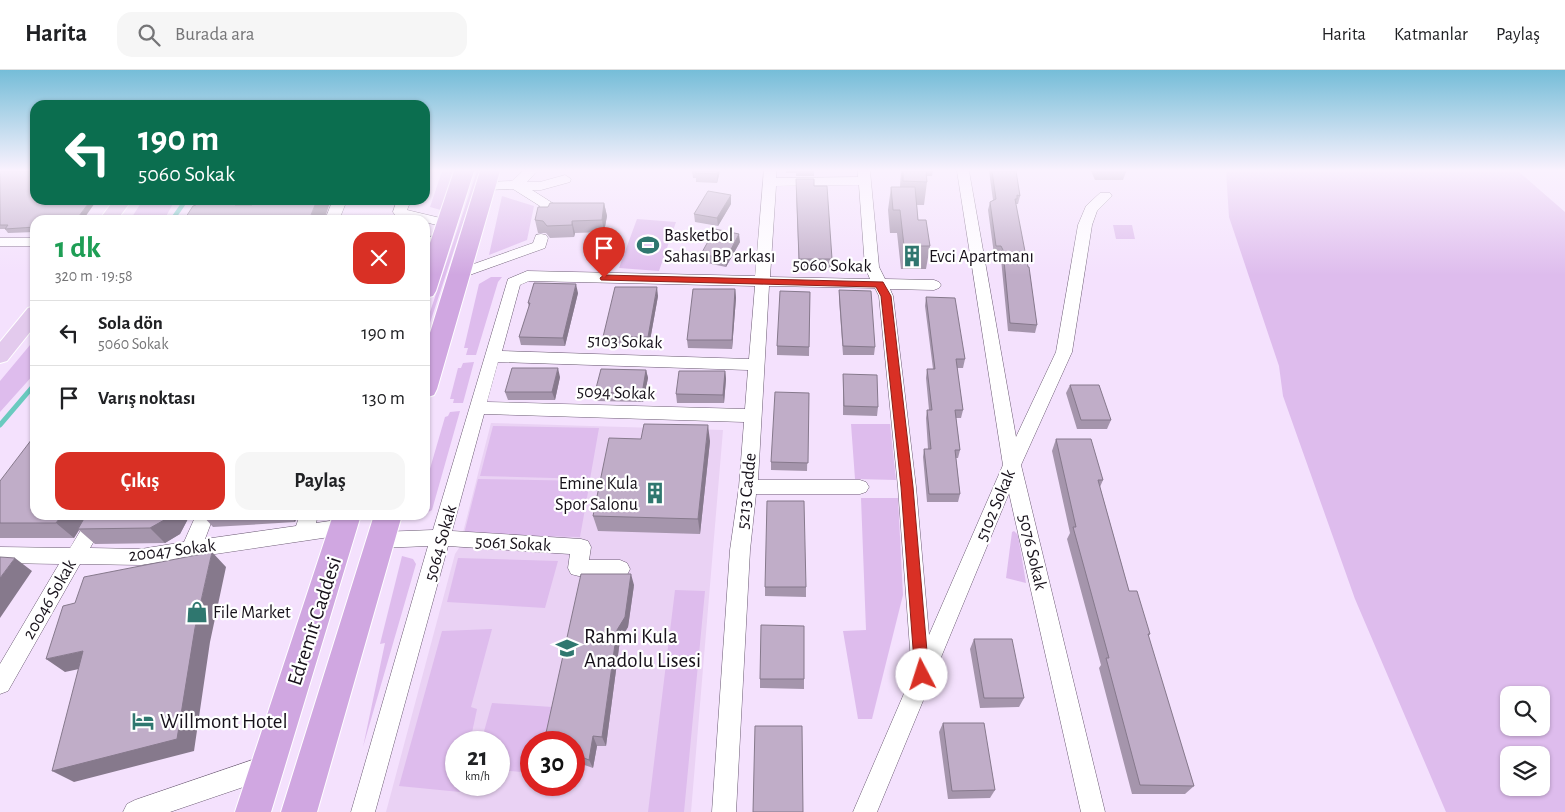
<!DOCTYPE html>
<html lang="tr">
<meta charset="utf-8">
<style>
:root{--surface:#fff;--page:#f6f6f6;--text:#202124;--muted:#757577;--line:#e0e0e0;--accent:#d93025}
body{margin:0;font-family:"Alegreya Sans",sans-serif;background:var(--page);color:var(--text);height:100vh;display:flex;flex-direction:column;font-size:19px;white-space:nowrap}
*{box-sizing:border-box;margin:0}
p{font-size:16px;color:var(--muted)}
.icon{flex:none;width:28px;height:28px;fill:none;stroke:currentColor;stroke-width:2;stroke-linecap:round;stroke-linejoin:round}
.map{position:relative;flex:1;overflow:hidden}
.drawer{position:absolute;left:30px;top:145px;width:400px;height:305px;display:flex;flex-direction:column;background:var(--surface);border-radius:15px;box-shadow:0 1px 4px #0004}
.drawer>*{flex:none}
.guide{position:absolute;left:30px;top:30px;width:400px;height:105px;border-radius:15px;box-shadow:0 1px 4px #0004;background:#0b6e4f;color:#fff;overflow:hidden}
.tools{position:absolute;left:1500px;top:616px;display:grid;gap:10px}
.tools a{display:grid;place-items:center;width:50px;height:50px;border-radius:10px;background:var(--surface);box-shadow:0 1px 4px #0004;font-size:25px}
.speed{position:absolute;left:445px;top:661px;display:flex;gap:10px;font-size:25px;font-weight:700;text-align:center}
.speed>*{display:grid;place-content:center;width:65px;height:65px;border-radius:50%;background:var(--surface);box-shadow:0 1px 4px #0004;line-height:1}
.speed small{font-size:12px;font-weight:400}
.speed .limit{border:8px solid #d22;background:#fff;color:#111}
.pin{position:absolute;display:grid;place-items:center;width:42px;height:42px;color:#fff;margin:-51px -21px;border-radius:50% 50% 50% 0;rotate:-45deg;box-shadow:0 0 5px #0007}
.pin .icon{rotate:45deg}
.me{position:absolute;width:55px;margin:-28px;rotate:355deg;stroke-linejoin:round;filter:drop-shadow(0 0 4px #0008)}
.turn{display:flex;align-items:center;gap:18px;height:105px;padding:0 25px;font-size:22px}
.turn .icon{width:65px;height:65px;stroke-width:2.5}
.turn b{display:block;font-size:35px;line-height:42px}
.round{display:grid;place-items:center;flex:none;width:52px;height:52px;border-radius:15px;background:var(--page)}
.head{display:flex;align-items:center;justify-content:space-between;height:85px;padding:0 25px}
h1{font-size:30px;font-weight:700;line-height:38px;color:#1e9e55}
.cta{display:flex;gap:10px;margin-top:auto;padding:10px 25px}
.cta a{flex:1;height:58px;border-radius:15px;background:var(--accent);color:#fff;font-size:20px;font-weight:700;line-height:58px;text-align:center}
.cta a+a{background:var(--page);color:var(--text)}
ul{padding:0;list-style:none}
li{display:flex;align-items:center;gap:15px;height:65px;padding:0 25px;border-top:1px solid var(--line)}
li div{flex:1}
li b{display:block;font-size:19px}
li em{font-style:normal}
header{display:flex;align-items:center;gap:30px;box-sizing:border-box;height:70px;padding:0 25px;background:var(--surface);border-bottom:1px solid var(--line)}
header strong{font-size:24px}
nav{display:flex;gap:28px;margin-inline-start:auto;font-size:18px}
.search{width:350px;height:45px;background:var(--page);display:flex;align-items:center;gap:12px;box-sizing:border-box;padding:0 18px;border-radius:15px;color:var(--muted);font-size:19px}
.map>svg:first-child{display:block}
.built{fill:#ead2f4;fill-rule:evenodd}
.green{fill:#debced;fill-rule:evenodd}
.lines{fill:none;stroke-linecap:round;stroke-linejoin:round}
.stream-far1{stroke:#6acabf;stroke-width:4.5}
.stream{stroke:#6acabf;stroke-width:5}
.minor-casing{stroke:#6b5b73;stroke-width:1}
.major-casing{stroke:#fff;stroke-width:2}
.highway-casing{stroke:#fff;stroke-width:2}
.minor{fill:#fff;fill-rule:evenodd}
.major{fill:#e3caed;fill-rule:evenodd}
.highway{fill:#d0a7e1;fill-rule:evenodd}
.wall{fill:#a595ac}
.shaded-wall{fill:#86798c}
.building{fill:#c0adc8;stroke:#86798c}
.route{fill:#d93025;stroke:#8d1f18}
.labels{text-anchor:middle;stroke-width:4.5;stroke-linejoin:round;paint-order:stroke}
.poi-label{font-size:18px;fill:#17111a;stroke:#fff;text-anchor:start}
.street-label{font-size:18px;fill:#17111a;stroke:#fff}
.near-street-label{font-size:21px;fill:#17111a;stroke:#fff}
.near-poi-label{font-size:21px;fill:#17111a;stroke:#fff;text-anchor:start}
</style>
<header>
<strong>Harita</strong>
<div class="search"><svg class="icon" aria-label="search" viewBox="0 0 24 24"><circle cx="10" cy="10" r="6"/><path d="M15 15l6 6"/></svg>Burada ara</div>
<nav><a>Harita</a><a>Katmanlar</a><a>Paylaş</a></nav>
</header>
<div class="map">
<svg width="1565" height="742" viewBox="0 0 1565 742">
<rect width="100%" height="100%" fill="#f4e1fd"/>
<path class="built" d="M491 353 723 360 691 742H386L455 484 459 478ZM456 672H499V715H456ZM531 672H574V715H531Z"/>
<path class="green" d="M442 101H454L441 140 430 137Z
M477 101H480L425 268V257Z
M1226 101H1518L1565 142V742H1446L1355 529 1283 326 1279 296 1229 147ZM1509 625H1541V658H1509ZM1509 685H1541V718H1509Z
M502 126 534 136 527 170 489 185Z
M143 130H175L164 150H130Z
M637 149 676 152 659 201 619 198Z
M1113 155H1132L1135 169H1116Z
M491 207H502L498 212 476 285H466L468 278H464L479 214Z
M35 269V303L0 342V311Z
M474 292 463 333H453L454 329H450L458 298H461L463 293Z
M460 341 432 440 425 444V416L445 347 448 346 450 342Z
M851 354H890L896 410 855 409Z
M493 356 599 358 590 409 480 406Z
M478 409 590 411 580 467 464 464Z
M861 428H898L903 525 872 649H858L843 561 866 560Z
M1014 461 1018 465 1026 513 1006 508 1012 462Z
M402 486 413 489 416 494 363 677 385 573 380 574Z
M458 488 558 491 545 538 447 532Z
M675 520 705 521 684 742H648Z
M492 559 471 637 477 639 470 672H456V715H461L460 722 399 716 442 561Z
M492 633 567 638 559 672H531V703L499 700V672H481Z"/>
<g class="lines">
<path class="stream-far1" d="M172 150 186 130"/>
<path class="stream" d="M0 355 35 314"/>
<g class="minor-casing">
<path id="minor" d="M523 101H537L527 112H540L565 105 571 109 570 112 541 120H532L554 134 550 148H540L538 145 540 136 513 119 486 120 479 116 486 112 512 111Z
M764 101H776V108L858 107V101H870L879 197 885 209 934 210 939 212 941 215 939 218 934 220 890 219 893 226 916 417 929 565 1003 395 957 101H969L1016 367 1056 282 1078 155 1086 136 1100 123H1110L1112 126 1097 141 1092 155 1072 282 1021 395 1105 742H1081L1009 423 877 742H853L912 605 898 417 879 226 875 218 769 216 758 410H860L866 412 869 417 866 422 860 424H756L750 480 736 742H712L730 480 739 417 744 352 484 344 452 461 581 469 588 471 591 477 589 490H620L627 493 630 499 627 505C612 510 586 509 571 504L568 498 570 484 448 476 375 742H351L428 476 380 478 373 476 370 470 373 464 380 462 433 460 508 209 527 201 755 206ZM859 115 865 197 870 209 770 207 776 116ZM529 211 755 216 749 289 502 281 520 215ZM498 292 748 300 745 339 487 332Z
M333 130H347L339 150H325Z
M397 130H411L407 140 453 151 455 154 448 158 425 152V150H416L395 145 393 142Z
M541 164 546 165 548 168 545 178 464 207H454L452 204 454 201 533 173 536 165Z
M443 166 448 167 450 170 448 173 425 175V167Z
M0 168H35V176H0Z
M90 445H109L90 478 141 479 184 472 196 445H214L205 469 296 456 300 445H318L316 453 343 449 350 451 352 457 350 463 343 465 141 495 80 494 8 621 0 624V594L59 494 0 493V477L70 478Z
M267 685 275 689 279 697 275 705 267 709 170 742H123L127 734 135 730Z"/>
</g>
<g class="major-casing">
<path id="major" d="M114 130H132L117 150H99Z
M35 236V256L7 291 0 293V272L28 238Z"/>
</g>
<g class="highway-casing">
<path id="highway" d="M454 101H474L436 221 433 226 425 228V188Z
M480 101H500L437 319 434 325 425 328V279Z
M333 445H361L271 742H235Z
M374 445H402L317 742H281Z"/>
</g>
<use href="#minor" class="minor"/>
<use href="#major" class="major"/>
<use href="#highway" class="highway"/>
</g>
<path class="wall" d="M0 101 35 150V162L8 163 5 159H0Z
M692 101H720L717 113 696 112V108H693Z
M786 101H814V106H796V103H786Z
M901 101H933L932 106H927V112L924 135H917L918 150 930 176 926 199H901L897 163H890L888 140 891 117H900Z
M989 101H1016L1020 126 1018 134H1016V136L1037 255 1035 263 1008 261 1001 189 999 184H994L988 140 990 132 993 130Z
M1091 101H1126V102L1123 110H1095Z
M814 116 832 189 831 198H799L796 118Z
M604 133 607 146 604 162 575 163 574 167 550 168 546 163H538L535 150Z
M731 134 718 156 695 152 694 144Z
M740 172 726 197 702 192 701 184Z
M735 219 736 228 732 279 688 278 687 270Z
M839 220 875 277 874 285H843L839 229Z
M810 222 809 286 777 285V276Z
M578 223 565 276 521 275 519 267 529 237 528 233Z
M658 226 649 276H605L603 267Z
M926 227 965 289 963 298H957L963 340 961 348H956L960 380 958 388H956L960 424 958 432H927L923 387 924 379H928L926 348 927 340H929L926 308 927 299H933L925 236Z
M646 300 648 308 643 332 597 331 595 322Z
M725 301 726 309 724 333H677L676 324Z
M843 304 878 337 877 346 843 345Z
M560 307 555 330H508L505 322Z
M1070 315 1111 350 1107 359H1077L1066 323Z
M809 323 807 401 771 400V392Z
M1056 369 1103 410 1100 417 1129 521 1150 564 1148 567 1194 716 1185 724H1132L1099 598 1101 595 1067 469 1070 463 1052 381Z
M710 371 700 464 598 461 593 446Z
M0 411 35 445H190L180 464 165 473 95 474 79 460 74 468H0Z
M202 445H298L295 452 213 457Z
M634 515 628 557 620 570 606 676H597L593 698 576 692 574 688V672Z
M765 517H806V527L765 526Z
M974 569 1024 628 1019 637 980 638 970 579Z
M760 609H804V619L760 618Z
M943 653 995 720 990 728 948 729 939 662Z"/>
<path class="shaded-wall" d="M718 101H720L717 113V104Z
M425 103 427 109 425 117Z
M731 125V134L718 156 717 148Z
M91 130H97L83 150H76Z
M237 130H254L244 150 235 135Z
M317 130H331L324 150H309Z
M604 133 607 146 604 162 602 150Z
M572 151 575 163 574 167 572 155Z
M739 164 740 172 726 197V189Z
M576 214 578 223 565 276 563 268Z
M657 217 658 226 649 276 648 267Z
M735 219 736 228 732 279V270Z
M558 298 560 307 555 330 552 322Z
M646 300 648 308 643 332 642 324Z
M725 301 726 309 724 333 723 325Z
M708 355 710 371 700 464 698 449Z
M62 445H88L78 459 79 460 74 468 56 453Z
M168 445H190L180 464 165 473 150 458Z
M290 445H298L295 452Z
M212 482 226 497 210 572 194 681 74 712 52 701 195 558Z
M15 488 32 501 0 548V508Z
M631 504 634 515 628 557 620 570 606 676 602 667 617 560Z
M83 581 102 594 65 602 46 589Z
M593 666 597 676 593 698 589 690Z"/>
<path class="building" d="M0 101H35V130H91L76 150H35V157L5 159 8 155H0Z
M696 101H718L717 104 695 103Z
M903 101H926L927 112 903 111Z
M992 101H1016L1020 126 1017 125V129H1015L1028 197H1029L1037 255 1010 253 1003 180 1001 176H996L990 132 996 129Z
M1097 101H1126V102H1097Z
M796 109H814V116H827L832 189H799Z
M891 117H915L918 150H926L930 176H904L900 140H893Z
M708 121 731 125 717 148 694 144Z
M199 130H237L235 135H252L254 130H317L309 150H184L193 136 196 135Z
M550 133H604L602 150 572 151V155L547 156 543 151 535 150 538 137H548Z
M715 159 739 164 726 189 701 184Z
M534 213 576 214 563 268 519 267 530 233H528Z
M615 217H657L648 267H603Z
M693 219H735L732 270H687Z
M839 220 871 221 875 277 843 276Z
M780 221 810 222 809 277 777 276Z
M926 227 955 228 965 289H956L963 340H955L960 380H955L960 424H929L924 379H931L927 340H932L927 299H935Z
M512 298H558L552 322H505Z
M601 299 646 300 642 324 595 322Z
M679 301H725L723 325 676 324Z
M843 304 877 305 878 337 844 336Z
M1070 315H1099L1111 350H1081Z
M775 322 809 323 808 393 771 392Z
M644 354 708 355 698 449 593 446 609 368 641 369Z
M35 365V445H62L56 453H0V411Z
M1056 369H1091L1103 410H1098L1129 521H1137L1150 564H1148L1194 716 1140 715 1106 588H1109L1073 457H1076Z
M767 431H804L806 517H765Z
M86 445H168L166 449 150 458 78 459Z
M212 482 195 558 177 669 52 701 83 581 46 589 63 536 75 533 84 507Z
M0 487 15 488 0 508Z
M581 504H631L625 547 617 560 602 667 593 666 589 690 574 684V672H544Z
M761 555 804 556V609H760Z
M974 569H1012L1024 628H984Z
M943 653H984L995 720 952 721Z
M755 656H802L803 742H753Z"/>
<linearGradient id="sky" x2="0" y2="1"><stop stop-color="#75bdd8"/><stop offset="0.49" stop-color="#faf2fe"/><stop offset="1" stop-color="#faf2fe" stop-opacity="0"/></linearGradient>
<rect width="1565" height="205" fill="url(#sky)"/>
<path class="route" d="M604 205 883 212 891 226 913 417 929 605 927 609 922 611 917 609 915 605 901 417 881 226 876 217 601 210 600 208Z"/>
<defs>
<g id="stadium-bare" transform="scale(1.725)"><path d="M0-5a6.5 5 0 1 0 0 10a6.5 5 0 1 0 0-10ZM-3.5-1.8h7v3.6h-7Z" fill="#2f776f" stroke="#fff" stroke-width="2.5" paint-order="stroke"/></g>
<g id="building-bare" transform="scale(1.725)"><path d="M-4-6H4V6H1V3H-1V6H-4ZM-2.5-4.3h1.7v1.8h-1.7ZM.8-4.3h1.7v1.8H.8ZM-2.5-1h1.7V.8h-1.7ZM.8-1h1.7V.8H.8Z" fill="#2f776f" stroke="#fff" stroke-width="2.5" paint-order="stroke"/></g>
<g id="shop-bare" transform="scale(1.725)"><path d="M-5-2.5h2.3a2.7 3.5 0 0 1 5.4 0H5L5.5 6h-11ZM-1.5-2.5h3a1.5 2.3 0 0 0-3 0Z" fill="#2f776f" stroke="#fff" stroke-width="2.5" paint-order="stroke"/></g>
<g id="school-bare" transform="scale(1.725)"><path d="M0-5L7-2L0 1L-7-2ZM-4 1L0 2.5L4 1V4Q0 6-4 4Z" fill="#2f776f" stroke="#fff" stroke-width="2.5" paint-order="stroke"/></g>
<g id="hotel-bare" transform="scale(1.725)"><path d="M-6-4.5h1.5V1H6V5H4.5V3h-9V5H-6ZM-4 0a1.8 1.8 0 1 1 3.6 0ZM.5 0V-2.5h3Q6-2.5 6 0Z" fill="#2f776f" stroke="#fff" stroke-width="2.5" paint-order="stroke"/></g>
</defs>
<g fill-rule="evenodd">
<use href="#stadium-bare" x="648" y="175"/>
<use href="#building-bare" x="912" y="186"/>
<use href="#building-bare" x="655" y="423"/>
<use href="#shop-bare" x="197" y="542"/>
<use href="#school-bare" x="567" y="578"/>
<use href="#hotel-bare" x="143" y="651"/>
</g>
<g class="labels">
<g class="poi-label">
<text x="664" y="171">Basketbol<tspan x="664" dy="21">Sahası BP arkası</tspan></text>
<text x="929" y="192">Evci Apartmanı</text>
<text x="638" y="419" text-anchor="end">Emine Kula<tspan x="638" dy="21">Spor Salonu</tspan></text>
<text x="213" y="548">File Market</text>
</g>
<g class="street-label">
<text transform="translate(832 195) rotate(1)" y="6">5060 Sokak</text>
<text transform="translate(625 271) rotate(2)" y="6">5103 Sokak</text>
<text transform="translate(616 322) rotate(2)" y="6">5094 Sokak</text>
<text transform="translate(746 421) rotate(-84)" y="6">5213 Cadde</text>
<text transform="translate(995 435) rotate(-67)" y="6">5102 Sokak</text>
<text transform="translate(440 473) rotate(-74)" y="6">5064 Sokak</text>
<text transform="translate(513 473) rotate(3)" y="6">5061 Sokak</text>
<text transform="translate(172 480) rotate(-7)" y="6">20047 Sokak</text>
<text transform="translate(1033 482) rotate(77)" y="6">5076 Sokak</text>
<text transform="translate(49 529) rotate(-60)" y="6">20046 Sokak</text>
</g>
<g class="near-street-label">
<text transform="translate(314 551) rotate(-72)" y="7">Edremit Caddesi</text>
</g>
<g class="near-poi-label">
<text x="584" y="573">Rahmi Kula<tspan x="584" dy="24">Anadolu Lisesi</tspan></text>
<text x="160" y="658">Willmont Hotel</text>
</g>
</g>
</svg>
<div class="tools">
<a><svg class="icon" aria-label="search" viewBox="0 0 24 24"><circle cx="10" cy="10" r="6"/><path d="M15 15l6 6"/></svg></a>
<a><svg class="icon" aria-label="layers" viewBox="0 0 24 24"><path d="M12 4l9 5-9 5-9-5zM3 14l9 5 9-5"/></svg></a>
</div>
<div class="speed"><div>21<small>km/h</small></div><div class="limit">30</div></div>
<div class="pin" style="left:604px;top:208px;background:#d93025"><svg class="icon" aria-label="arrive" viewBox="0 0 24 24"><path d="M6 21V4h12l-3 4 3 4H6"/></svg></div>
<svg class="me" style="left:922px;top:605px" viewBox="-20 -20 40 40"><circle r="19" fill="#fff"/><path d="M0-13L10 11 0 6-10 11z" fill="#d93025"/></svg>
<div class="guide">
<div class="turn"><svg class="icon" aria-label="left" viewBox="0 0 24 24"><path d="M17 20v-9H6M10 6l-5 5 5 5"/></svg><div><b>190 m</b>5060 Sokak</div></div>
</div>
<section class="drawer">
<div class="head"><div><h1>1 dk</h1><p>320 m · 19:58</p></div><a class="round" style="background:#d93025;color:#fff"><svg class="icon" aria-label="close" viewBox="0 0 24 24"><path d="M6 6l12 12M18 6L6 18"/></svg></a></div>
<ul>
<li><svg class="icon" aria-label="left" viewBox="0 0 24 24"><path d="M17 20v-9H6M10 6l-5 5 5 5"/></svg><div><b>Sola dön</b><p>5060 Sokak</p></div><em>190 m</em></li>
<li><svg class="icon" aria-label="arrive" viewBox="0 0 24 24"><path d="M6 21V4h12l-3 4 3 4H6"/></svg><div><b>Varış noktası</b></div><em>130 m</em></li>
</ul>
<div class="cta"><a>Çıkış</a><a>Paylaş</a></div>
</section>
</div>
